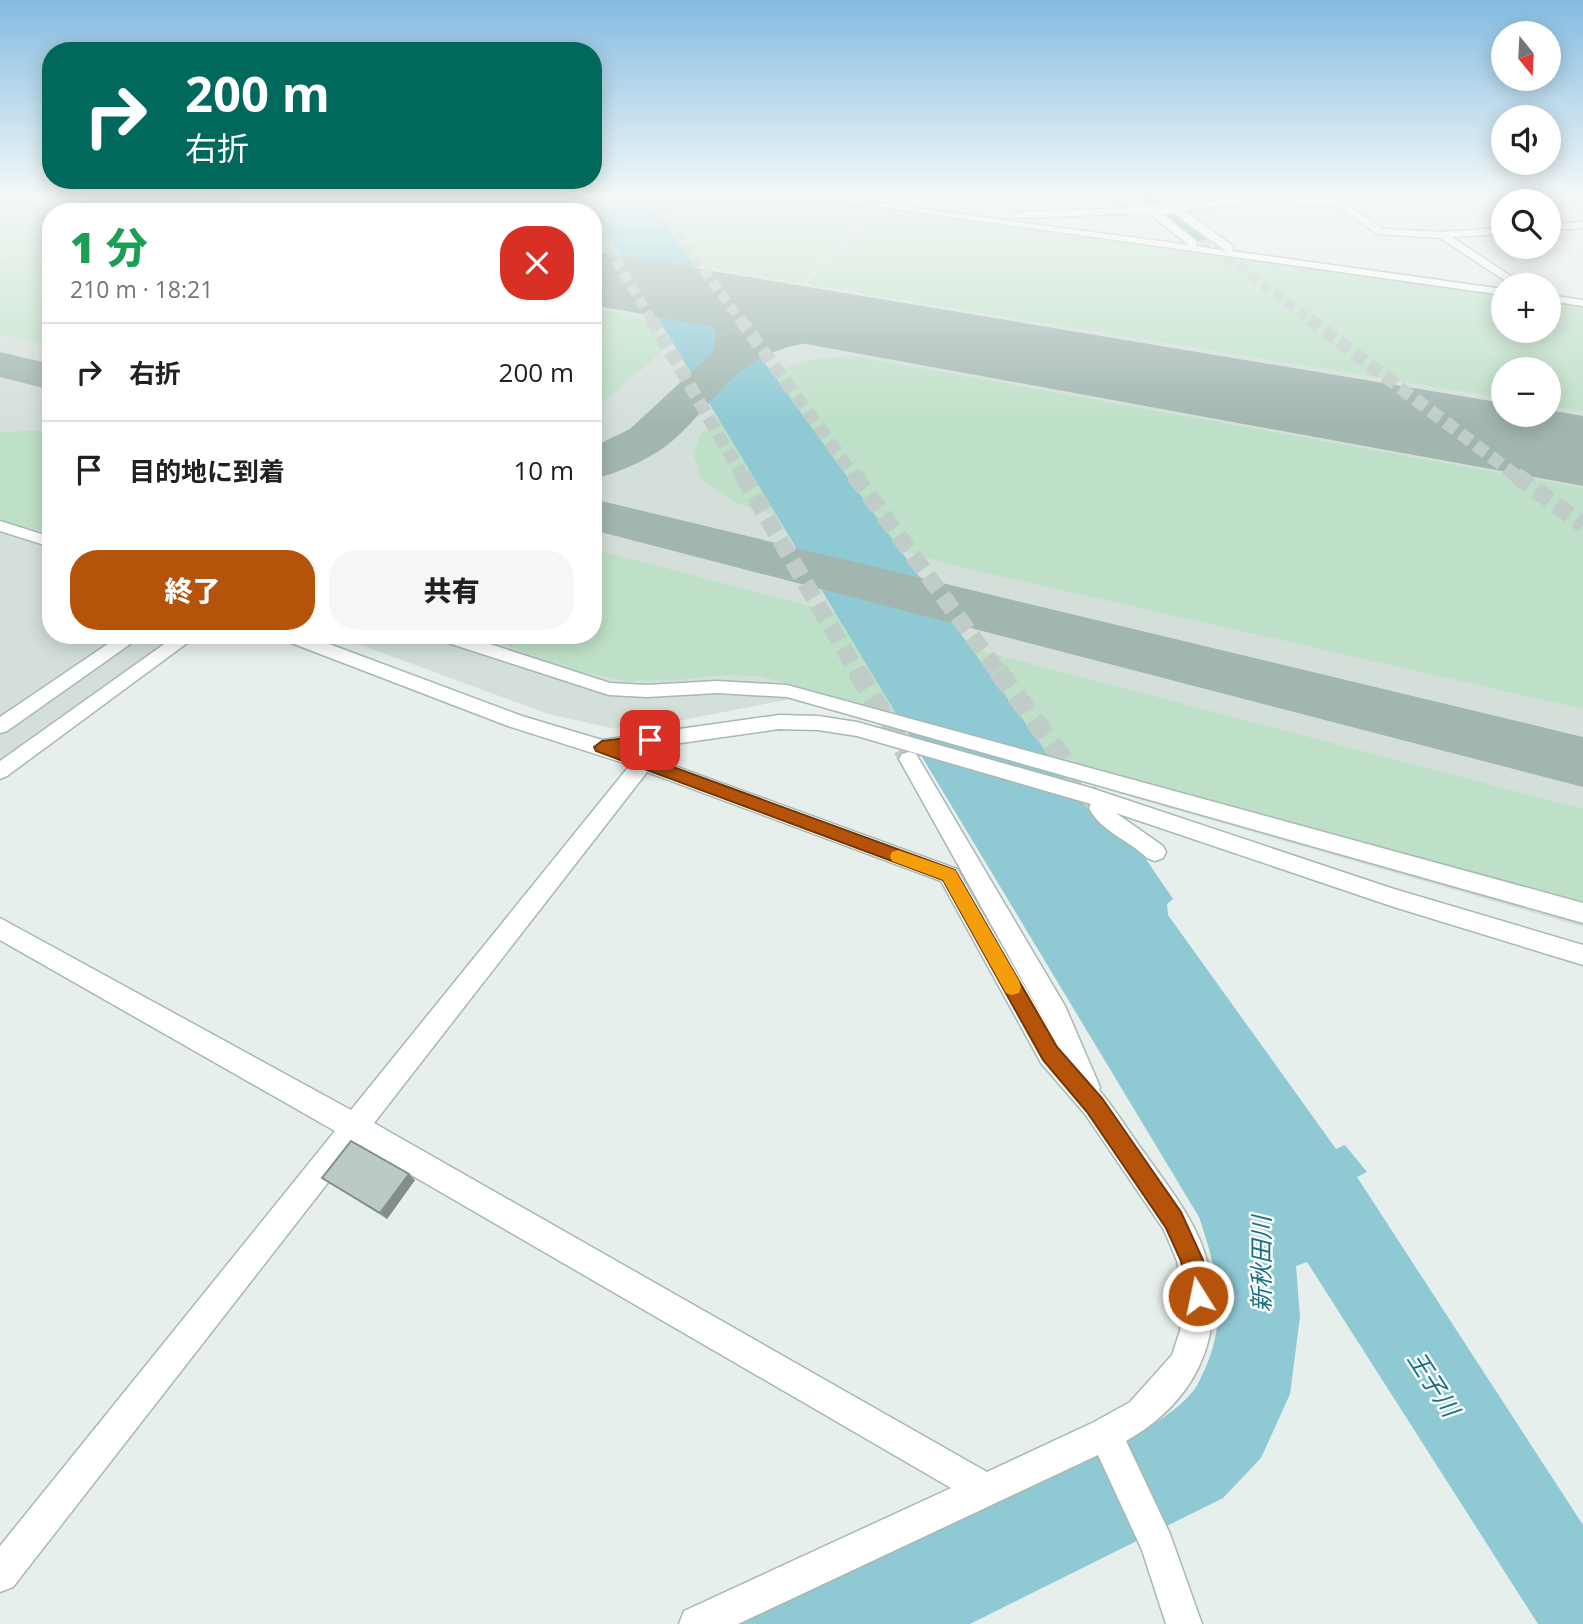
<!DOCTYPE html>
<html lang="ja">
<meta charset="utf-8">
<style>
:root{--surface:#fff;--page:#f6f6f6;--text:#202124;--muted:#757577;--line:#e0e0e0;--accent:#b45309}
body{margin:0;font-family:"Open Sans","Noto Sans JP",sans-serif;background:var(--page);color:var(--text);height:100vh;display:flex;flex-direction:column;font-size:26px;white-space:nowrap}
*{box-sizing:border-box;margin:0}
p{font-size:23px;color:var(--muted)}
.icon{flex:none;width:38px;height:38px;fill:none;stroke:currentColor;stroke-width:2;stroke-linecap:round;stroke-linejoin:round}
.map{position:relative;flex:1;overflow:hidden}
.panel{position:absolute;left:42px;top:203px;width:560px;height:441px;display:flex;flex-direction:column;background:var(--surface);border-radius:28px;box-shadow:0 4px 18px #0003}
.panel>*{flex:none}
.hud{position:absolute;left:42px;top:42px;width:560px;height:147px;border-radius:28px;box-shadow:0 4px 18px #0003;background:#00695c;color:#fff;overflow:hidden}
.needle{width:46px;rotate:162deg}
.controls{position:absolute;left:1491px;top:21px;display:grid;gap:14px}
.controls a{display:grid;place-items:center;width:70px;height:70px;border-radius:50%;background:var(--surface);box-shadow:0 4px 18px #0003;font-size:35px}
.pin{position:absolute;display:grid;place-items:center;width:60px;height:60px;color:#fff;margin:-30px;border-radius:14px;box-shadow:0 4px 10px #0006}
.me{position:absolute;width:77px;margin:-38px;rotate:350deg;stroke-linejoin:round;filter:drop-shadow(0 0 5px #0008)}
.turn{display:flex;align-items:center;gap:24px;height:147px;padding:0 28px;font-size:32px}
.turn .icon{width:91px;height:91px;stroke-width:2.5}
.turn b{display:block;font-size:49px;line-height:60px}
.round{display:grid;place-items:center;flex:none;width:74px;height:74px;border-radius:28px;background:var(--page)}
.headline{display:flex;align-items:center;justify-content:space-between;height:119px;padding:0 28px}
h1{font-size:42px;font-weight:800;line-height:52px;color:#1e9e55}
.cta{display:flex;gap:14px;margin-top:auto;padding:14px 28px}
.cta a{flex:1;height:80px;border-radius:28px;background:var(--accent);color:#fff;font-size:28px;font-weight:800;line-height:80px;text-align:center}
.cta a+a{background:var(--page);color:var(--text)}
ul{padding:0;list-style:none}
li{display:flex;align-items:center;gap:21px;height:98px;padding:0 28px;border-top:2px solid var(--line)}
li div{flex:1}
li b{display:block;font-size:26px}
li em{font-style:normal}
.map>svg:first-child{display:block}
.built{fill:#d4dfda;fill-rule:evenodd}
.green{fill:#bfe0c8}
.water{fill:#8ec9d4}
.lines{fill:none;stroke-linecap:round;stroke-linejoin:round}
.stream{stroke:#8ec9d4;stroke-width:3.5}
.taxiway{fill:#a2b6b0;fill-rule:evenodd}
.runway{fill:#a2b6b0;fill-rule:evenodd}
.minor-tunnel-far3{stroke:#bfccc8;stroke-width:10;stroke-dasharray:10 5;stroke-linecap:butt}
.minor-tunnel-far2{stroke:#bfccc8;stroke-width:13;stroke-dasharray:13 6;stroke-linecap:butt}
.minor-tunnel-far1{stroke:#bfccc8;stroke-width:17;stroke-dasharray:17 8;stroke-linecap:butt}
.minor-tunnel{stroke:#bfccc8;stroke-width:20;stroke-dasharray:20 10;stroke-linecap:butt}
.major-tunnel-far2{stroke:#bfccc8;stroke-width:10;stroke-dasharray:10 5;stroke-linecap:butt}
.major-tunnel-far1{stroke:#bfccc8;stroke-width:13;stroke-dasharray:13 6;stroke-linecap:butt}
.major-tunnel{stroke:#bfccc8;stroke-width:17;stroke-dasharray:17 8;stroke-linecap:butt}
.minor-casing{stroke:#a8b8b2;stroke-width:3}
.major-casing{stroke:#c2cac8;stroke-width:3}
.minor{fill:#fff;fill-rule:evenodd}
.major{fill:#6aa596;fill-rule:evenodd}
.minor-bridge-casing{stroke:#a8b8b2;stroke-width:12;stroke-linecap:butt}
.minor-bridge{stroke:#fff;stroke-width:10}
.wall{fill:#a1aea9}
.shaded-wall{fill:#838d89}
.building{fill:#bbcac4;stroke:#838d89;stroke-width:2}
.route{fill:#b45309;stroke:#753606;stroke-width:2}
.slow{fill:#f59e0b}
.labels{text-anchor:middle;stroke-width:5;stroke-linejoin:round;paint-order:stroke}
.near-water-label{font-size:24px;font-style:italic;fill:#1c6f80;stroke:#f7fbf9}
</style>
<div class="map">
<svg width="1583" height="1624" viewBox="0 0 1583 1624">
<rect width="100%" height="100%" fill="#e6efeb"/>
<path class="built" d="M0 197H832L1503 289V331H1549V295L1583 300V927L791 699 677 721 611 728 548 714 334 635H593V212H51V635H178L0 762ZM1503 369H1549V415H1503Z"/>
<path class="green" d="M274 197H811L865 204 871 210 800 283 593 249V212H367Z
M19 204 71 212H51V346L0 334V261L28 249 0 258V252L15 246 0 250V205Z
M890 208 1503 293V331H1549V300L1583 304V411L1549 406V369H1503V398L806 284 880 211Z
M593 309C612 312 640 314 655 327 662 332 662 341 663 348L651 362 593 409Z
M853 356 1583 488V709L956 566 735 503 701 478 694 455 699 436 769 374 807 360Z
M51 430V534L0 520V432Z
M593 549 1583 809V907L760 676 721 675 679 680 625 681 573 670 477 635H593Z"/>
<path class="water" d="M585 197H645L1094 818 1133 840 1173 899 1167 904 1168 915 1336 1149 1345 1145 1367 1172 1357 1177 1583 1525V1624H1538L1307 1262 1296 1266 1300 1317 1290 1394 1261 1458 1223 1498 970 1624H728L1134 1437C1155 1423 1178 1410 1194 1390 1198 1385 1201 1377 1204 1371 1229 1318 1217 1270 1199 1217Z"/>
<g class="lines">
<path class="stream" d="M1580 197 1583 200"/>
<path class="taxiway" d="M720 299C738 303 748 315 755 332 805 316 860 310 912 323L918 331 912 339C892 344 873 340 853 339 822 339 793 343 765 356 722 376 699 423 662 449 642 462 616 474 593 479V447L630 429 713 352 716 333 701 310 707 302Z
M0 352 51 364V390L0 377Z
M593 499 1583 737V787L593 530Z"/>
<path class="runway" d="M84 197H239L249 212H94Z
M593 251 1503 403V415H1549V410L1583 416V486L593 305Z"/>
<path class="minor-tunnel-far3" d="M579 197 588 212
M650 197 741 321
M593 221 652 321"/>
<path class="minor-tunnel-far2" d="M651 319 743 477
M740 319 855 477"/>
<path class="minor-tunnel-far1" d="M742 475 858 673
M854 475 999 673"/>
<path class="minor-tunnel" d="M857 671 909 759
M998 671 1098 807"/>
<path class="major-tunnel-far2" d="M1202 239 1311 321"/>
<path class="major-tunnel-far1" d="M1309 319 1518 477"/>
<path class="major-tunnel" d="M1516 475 1583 525"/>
<g class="minor-casing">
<path id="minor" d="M812 197H833L1189 245 1148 213 1019 218 1014 215 1019 212 1134 208 1104 197H1117L1157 208 1158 211 1197 242 1196 246 1226 251 1170 210 1157 197H1166L1177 205 1239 198 1326 199 1325 197H1334L1383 229 1442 232 1503 228V234L1452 237 1524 285H1512L1440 238 1378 234 1334 205 1239 204 1184 210 1234 247 1232 251 1503 289V295Z
M1583 222V228L1549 230V224Z
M1549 295 1583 300V306L1549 301Z
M0 521 51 537V547L0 531Z
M121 635H143L7 731 0 733V717Z
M177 635H198L7 776 0 779V761Z
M278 635H305L522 716 602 740 779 715 818 716 857 722 1091 788 1394 889 1583 945V965L1394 907 1116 813 1163 846 1166 852 1163 858 1155 861 1147 858C1129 840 1101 832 1089 808L1091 804 857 736 818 730 779 729 631 750 957 869 1050 1030 899 759 902 754 909 752 916 754 1065 1006 1100 1087 1099 1090C1116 1110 1130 1134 1146 1155 1169 1188 1197 1222 1207 1261 1227 1338 1194 1403 1126 1441L1170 1534 1202 1624H1166L1142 1550 1098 1455 738 1624H679L684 1611 951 1488 358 1144 13 1587 0 1592V1546L335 1131 0 940V918L351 1110 630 765 508 726 281 639ZM647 772 941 881 1041 1063 1085 1114 1164 1230 1177 1261 1183 1296 1180 1331 1172 1355 1130 1402 1094 1422 987 1472 374 1123Z
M433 635H462L610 683 647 685 717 681 787 685 1583 903V923L787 697 717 693 647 697 609 695 436 639Z"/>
</g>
<g class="major-casing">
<path id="major" d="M1142 197H1152L1207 239 1198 241Z"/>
</g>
<use href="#minor" class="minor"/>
<use href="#major" class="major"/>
<g class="minor-bridge-casing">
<path id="minor-bridge" d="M1154 210 1173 208"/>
</g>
<use href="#minor-bridge" class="minor-bridge"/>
</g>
<path class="wall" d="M322 1178 415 1180 387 1219Z"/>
<path class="shaded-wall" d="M409 1174 415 1180 387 1219 380 1213Z"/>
<path class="building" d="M351 1141 409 1174 380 1213 322 1178Z"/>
<linearGradient id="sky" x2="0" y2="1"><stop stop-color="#84bce0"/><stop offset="0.46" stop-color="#f4f8f6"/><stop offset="1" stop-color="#f4f8f6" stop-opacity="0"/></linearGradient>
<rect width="1583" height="424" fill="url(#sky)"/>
<path class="route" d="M650 735 656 736 658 740 656 744 624 749 955 870 1057 1047 1102 1098 1181 1212 1203 1260 1210 1296 1207 1304 1198 1307 1190 1304 1181 1261 1166 1228 1087 1112 1043 1060 943 880 596 751 594 747 602 741Z"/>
<path class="slow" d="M898 850 955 870 1019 981 1021 987 1019 993 1012 995 1006 993 943 880 892 861 890 856 892 852Z"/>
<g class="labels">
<g class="near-water-label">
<text transform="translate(1262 1264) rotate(-90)" y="8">新秋田川</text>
<text transform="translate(1433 1384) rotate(57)" y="8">王子川</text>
</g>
</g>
</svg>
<div class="controls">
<a><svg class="needle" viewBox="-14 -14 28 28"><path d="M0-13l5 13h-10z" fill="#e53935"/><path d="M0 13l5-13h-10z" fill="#757577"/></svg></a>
<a><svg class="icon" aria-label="sound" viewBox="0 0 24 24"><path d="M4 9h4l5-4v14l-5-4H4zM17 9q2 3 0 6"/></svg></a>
<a><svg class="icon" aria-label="search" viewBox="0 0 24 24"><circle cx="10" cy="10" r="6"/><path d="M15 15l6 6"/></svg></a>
<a>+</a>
<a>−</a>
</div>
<div class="pin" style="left:650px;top:740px;background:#d93025"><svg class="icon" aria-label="arrive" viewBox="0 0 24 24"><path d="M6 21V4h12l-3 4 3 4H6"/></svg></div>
<svg class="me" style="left:1198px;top:1296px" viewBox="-20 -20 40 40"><circle r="17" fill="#b45309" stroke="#fff" stroke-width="3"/><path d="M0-11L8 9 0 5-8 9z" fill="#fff"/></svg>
<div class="hud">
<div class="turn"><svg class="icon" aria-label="right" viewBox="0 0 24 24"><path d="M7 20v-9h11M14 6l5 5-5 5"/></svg><div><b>200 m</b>右折</div></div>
</div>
<section class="panel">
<div class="headline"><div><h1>1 分</h1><p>210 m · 18:21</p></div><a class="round" style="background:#d93025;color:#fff"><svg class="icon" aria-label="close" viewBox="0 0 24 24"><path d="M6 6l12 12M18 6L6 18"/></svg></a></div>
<ul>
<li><svg class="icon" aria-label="right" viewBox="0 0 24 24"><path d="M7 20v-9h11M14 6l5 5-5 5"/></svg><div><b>右折</b></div><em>200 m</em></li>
<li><svg class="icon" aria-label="arrive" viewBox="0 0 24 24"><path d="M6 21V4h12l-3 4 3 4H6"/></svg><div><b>目的地に到着</b></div><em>10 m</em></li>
</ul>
<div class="cta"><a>終了</a><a>共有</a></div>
</section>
</div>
